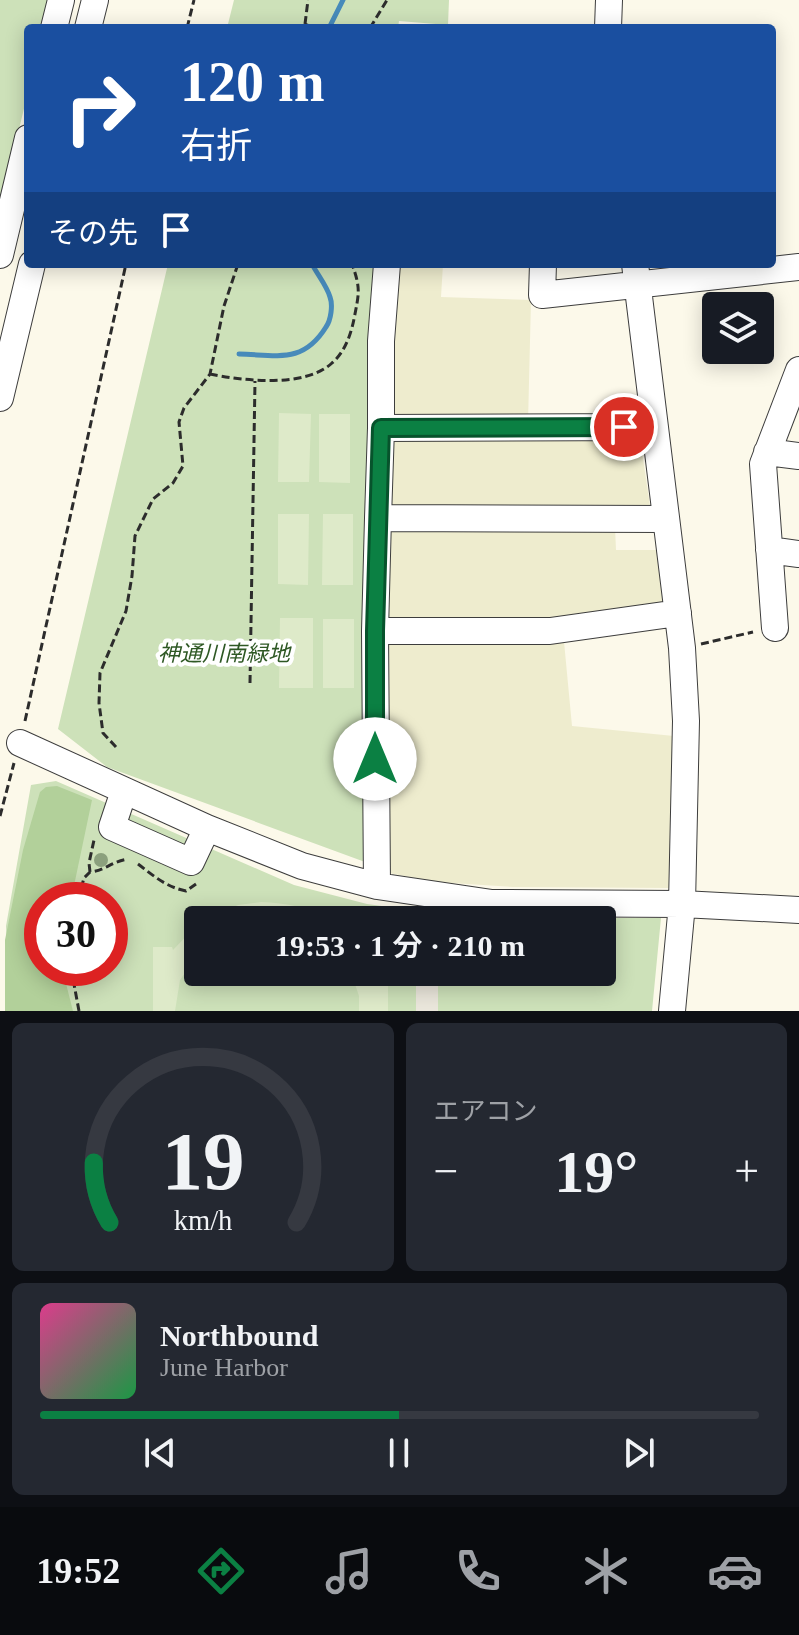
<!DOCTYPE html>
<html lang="ja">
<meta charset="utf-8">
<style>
body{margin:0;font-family:"Times New Roman","Noto Sans JP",serif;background:#242831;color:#f1f3f6;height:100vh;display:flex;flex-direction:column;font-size:30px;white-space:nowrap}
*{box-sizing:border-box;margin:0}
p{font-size:26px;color:#9ea1a6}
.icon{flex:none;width:44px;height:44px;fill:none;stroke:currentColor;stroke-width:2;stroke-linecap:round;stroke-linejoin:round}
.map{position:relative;height:1011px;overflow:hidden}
.side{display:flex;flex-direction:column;gap:12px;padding:12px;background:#0d0f14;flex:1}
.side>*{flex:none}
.guide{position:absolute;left:24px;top:24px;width:752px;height:244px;border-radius:8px;box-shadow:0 4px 20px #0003;background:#1a4fa0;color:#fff;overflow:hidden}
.controls{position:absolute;left:702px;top:292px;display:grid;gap:16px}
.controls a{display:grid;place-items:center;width:72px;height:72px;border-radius:8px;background:#171b24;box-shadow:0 4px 20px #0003;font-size:40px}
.speed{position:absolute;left:24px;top:882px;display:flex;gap:16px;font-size:40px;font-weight:700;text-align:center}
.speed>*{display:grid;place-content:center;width:104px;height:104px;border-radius:50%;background:#171b24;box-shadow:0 4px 20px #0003;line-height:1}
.speed .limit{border:12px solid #d22;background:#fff;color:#111}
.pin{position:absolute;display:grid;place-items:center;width:68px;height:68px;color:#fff;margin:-34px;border:4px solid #fff;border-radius:50%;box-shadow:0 2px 8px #0007}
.me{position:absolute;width:88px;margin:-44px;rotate:0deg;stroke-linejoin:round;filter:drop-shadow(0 0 6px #0008)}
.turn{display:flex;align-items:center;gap:28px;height:168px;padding:0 24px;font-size:36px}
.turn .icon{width:104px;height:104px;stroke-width:2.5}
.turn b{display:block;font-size:56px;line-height:68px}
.then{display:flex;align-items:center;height:76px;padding:0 24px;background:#0003;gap:16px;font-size:30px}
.big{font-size:60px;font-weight:600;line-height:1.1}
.side .card{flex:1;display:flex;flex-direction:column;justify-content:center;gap:12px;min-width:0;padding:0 28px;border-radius:12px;background:#242831}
.side .dial{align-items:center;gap:0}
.dial svg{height:208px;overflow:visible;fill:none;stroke:#363941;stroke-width:7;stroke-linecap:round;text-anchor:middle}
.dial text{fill:#f1f3f6;stroke:none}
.song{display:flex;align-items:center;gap:24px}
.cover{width:96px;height:96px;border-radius:12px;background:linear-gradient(135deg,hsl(330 70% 55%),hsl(140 70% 35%))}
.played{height:8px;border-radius:4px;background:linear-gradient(90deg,#0b8043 50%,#363941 50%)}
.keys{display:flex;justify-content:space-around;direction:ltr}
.heat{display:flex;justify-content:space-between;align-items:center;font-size:44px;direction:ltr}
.side .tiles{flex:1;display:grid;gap:12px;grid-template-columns:1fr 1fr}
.card:last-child{grid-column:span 2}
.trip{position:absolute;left:184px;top:906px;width:432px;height:80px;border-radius:8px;background:#171b24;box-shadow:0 4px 20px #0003;font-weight:600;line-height:80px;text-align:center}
.tabs{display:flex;height:128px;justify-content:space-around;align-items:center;background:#090b0e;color:#9ea1a6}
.tabs .icon{width:56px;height:56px}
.tabs .current{color:#0b8043}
.tabs b{font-size:36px;color:#f1f3f6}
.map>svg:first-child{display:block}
.farmland{fill:#eeecce}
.green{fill:#cde1b9;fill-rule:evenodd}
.forest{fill:#b2d09a}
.pitch{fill:#deeac9}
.plaza{fill:#eae6db}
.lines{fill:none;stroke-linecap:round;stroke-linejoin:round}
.stream{stroke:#478aba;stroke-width:5}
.minor-casing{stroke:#3d3d3d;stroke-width:28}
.path{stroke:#2c2c2c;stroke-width:3;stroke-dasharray:8 4;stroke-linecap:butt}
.minor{stroke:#fff;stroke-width:26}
.tree{fill:#8ba07d}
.route-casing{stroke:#07532c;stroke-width:20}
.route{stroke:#0b8043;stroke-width:14}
.labels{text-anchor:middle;stroke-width:8;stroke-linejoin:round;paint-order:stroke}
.park-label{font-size:22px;font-style:italic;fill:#2e5824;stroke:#fff}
</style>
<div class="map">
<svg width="799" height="1011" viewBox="0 0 799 1011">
<rect width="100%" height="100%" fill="#fcf9ea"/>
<path class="farmland" d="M391 264H443L441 297 531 300 528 423 638 425 653 526 615 527 616 550H657L665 611 563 631 572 726 674 736 670 888 513 887 436 882 389 873 387 449Z"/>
<path class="green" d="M0 0H50L44 28H28V92L0 208Z
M234 0H449L448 25 399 21 398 28H227Z
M168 264H377L365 862 107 767 58 729Z
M56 781 294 885 367 904 470 918H661L652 1011H9L6 926 31 785ZM42 900H110V968H42ZM198 920H602V972H198Z"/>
<path class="forest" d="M57 786 92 800 71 900H42V968H62L73 1011H5V940L23 850 40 792 46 787Z"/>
<path class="pitch" d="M279 413 311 414 309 482H278Z
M319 414H350V483L319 482Z
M278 514H309L308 585 278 584Z
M323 514H353V585H322Z
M280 618H313V688H279Z
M323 619H354V688H323Z
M261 902C287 903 308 907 330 920H205L238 905Z
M198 924V954L180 980 175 1011H153V947H172L173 950Z
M351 972H388V1011H359V996Z"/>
<path class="plaza" d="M416 972H438V1011H416Z"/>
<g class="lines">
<path class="stream" d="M329 28 343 0
M239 354C278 355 303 364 326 327 331 320 333 305 330 297 327 286 317 274 312 264"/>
<defs>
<path id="minor" d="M54 28 61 0
M88 28 95 0
M608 28 609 0
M0 255 28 138
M387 264 381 341V428L655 427
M543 264 542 295 799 267
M635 264 682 648 686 721 682 904 672 1011
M0 398 32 264
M381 428 378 518 666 519
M767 452 799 456
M378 518 375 631H550L678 613
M769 550 799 554
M775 628 763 464 799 370
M375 631 377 886
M20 743 207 828 302 866 377 886 492 903 682 904 799 910
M124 791 112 827 191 862 207 828"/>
</defs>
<use href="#minor" class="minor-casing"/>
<path class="path" d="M305 24 308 0
M187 28 194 0
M304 28 305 24 314 28
M370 28 387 0
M210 374C244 381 305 388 332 363 345 352 351 334 354 319 359 293 361 289 352 264
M701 644 753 632
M250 683 255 381
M25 721 126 264
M116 747 103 733 99 703 100 673 126 611 132 576 135 536 153 499 173 483 183 466 179 422 184 408 210 374 224 306 238 264
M0 816 14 763
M138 864C154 876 166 887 186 891L196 884
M90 872 89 863 94 840
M78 900 84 878 90 872C104 871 113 861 128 859
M71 968 79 1011"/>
<use href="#minor" class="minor"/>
</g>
<circle class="tree" cx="101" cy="860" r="7"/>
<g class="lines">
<defs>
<path id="route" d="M375 759V631L381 428 624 427"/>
</defs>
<use href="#route" class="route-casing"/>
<use href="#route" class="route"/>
</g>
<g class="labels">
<g class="park-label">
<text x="224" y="661">神通川南緑地</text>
</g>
</g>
</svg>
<div class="controls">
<a><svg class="icon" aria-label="layers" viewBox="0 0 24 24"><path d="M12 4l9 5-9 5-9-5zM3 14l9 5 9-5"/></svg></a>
</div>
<div class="speed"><div class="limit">30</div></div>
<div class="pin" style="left:624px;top:427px;background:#d93025"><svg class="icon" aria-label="arrive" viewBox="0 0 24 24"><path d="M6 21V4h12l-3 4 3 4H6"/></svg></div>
<svg class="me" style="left:375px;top:759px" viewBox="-20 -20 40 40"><circle r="19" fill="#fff"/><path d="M0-13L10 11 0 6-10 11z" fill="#0b8043"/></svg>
<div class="trip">19:53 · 1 分 · 210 m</div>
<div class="guide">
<div class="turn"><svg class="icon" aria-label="right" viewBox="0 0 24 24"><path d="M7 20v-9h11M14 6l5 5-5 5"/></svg><div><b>120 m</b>右折</div></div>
<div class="then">その先<svg class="icon" aria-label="arrive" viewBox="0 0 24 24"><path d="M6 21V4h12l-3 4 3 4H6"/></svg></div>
</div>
</div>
<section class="side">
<div class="tiles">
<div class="card dial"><svg viewBox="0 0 100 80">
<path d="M14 69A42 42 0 1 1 86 69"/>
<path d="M14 69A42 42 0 0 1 8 46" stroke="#0b8043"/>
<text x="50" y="56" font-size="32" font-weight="700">19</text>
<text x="50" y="72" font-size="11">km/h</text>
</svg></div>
<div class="card"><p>エアコン</p>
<div class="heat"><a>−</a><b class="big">19°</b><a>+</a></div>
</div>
<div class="card">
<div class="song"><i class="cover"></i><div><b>Northbound</b><p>June Harbor</p></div></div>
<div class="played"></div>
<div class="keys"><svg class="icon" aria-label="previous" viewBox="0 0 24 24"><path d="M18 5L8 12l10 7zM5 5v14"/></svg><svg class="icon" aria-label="pause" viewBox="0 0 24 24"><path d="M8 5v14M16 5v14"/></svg><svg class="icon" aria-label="next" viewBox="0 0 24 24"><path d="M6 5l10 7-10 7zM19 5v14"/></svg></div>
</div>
</div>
</section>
<nav class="tabs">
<b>19:52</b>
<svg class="icon current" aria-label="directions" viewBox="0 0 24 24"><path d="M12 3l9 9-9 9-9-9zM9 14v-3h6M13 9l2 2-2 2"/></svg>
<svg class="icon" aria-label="music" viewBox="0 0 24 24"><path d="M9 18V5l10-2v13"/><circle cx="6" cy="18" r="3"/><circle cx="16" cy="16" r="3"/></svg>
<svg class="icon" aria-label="phone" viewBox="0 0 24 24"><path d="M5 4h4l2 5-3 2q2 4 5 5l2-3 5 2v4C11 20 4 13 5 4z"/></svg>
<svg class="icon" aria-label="climate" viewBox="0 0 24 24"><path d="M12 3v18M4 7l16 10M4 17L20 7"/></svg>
<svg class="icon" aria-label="car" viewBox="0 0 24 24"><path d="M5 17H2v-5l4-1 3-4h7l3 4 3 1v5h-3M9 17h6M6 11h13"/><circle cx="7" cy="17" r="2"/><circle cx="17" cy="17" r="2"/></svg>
</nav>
